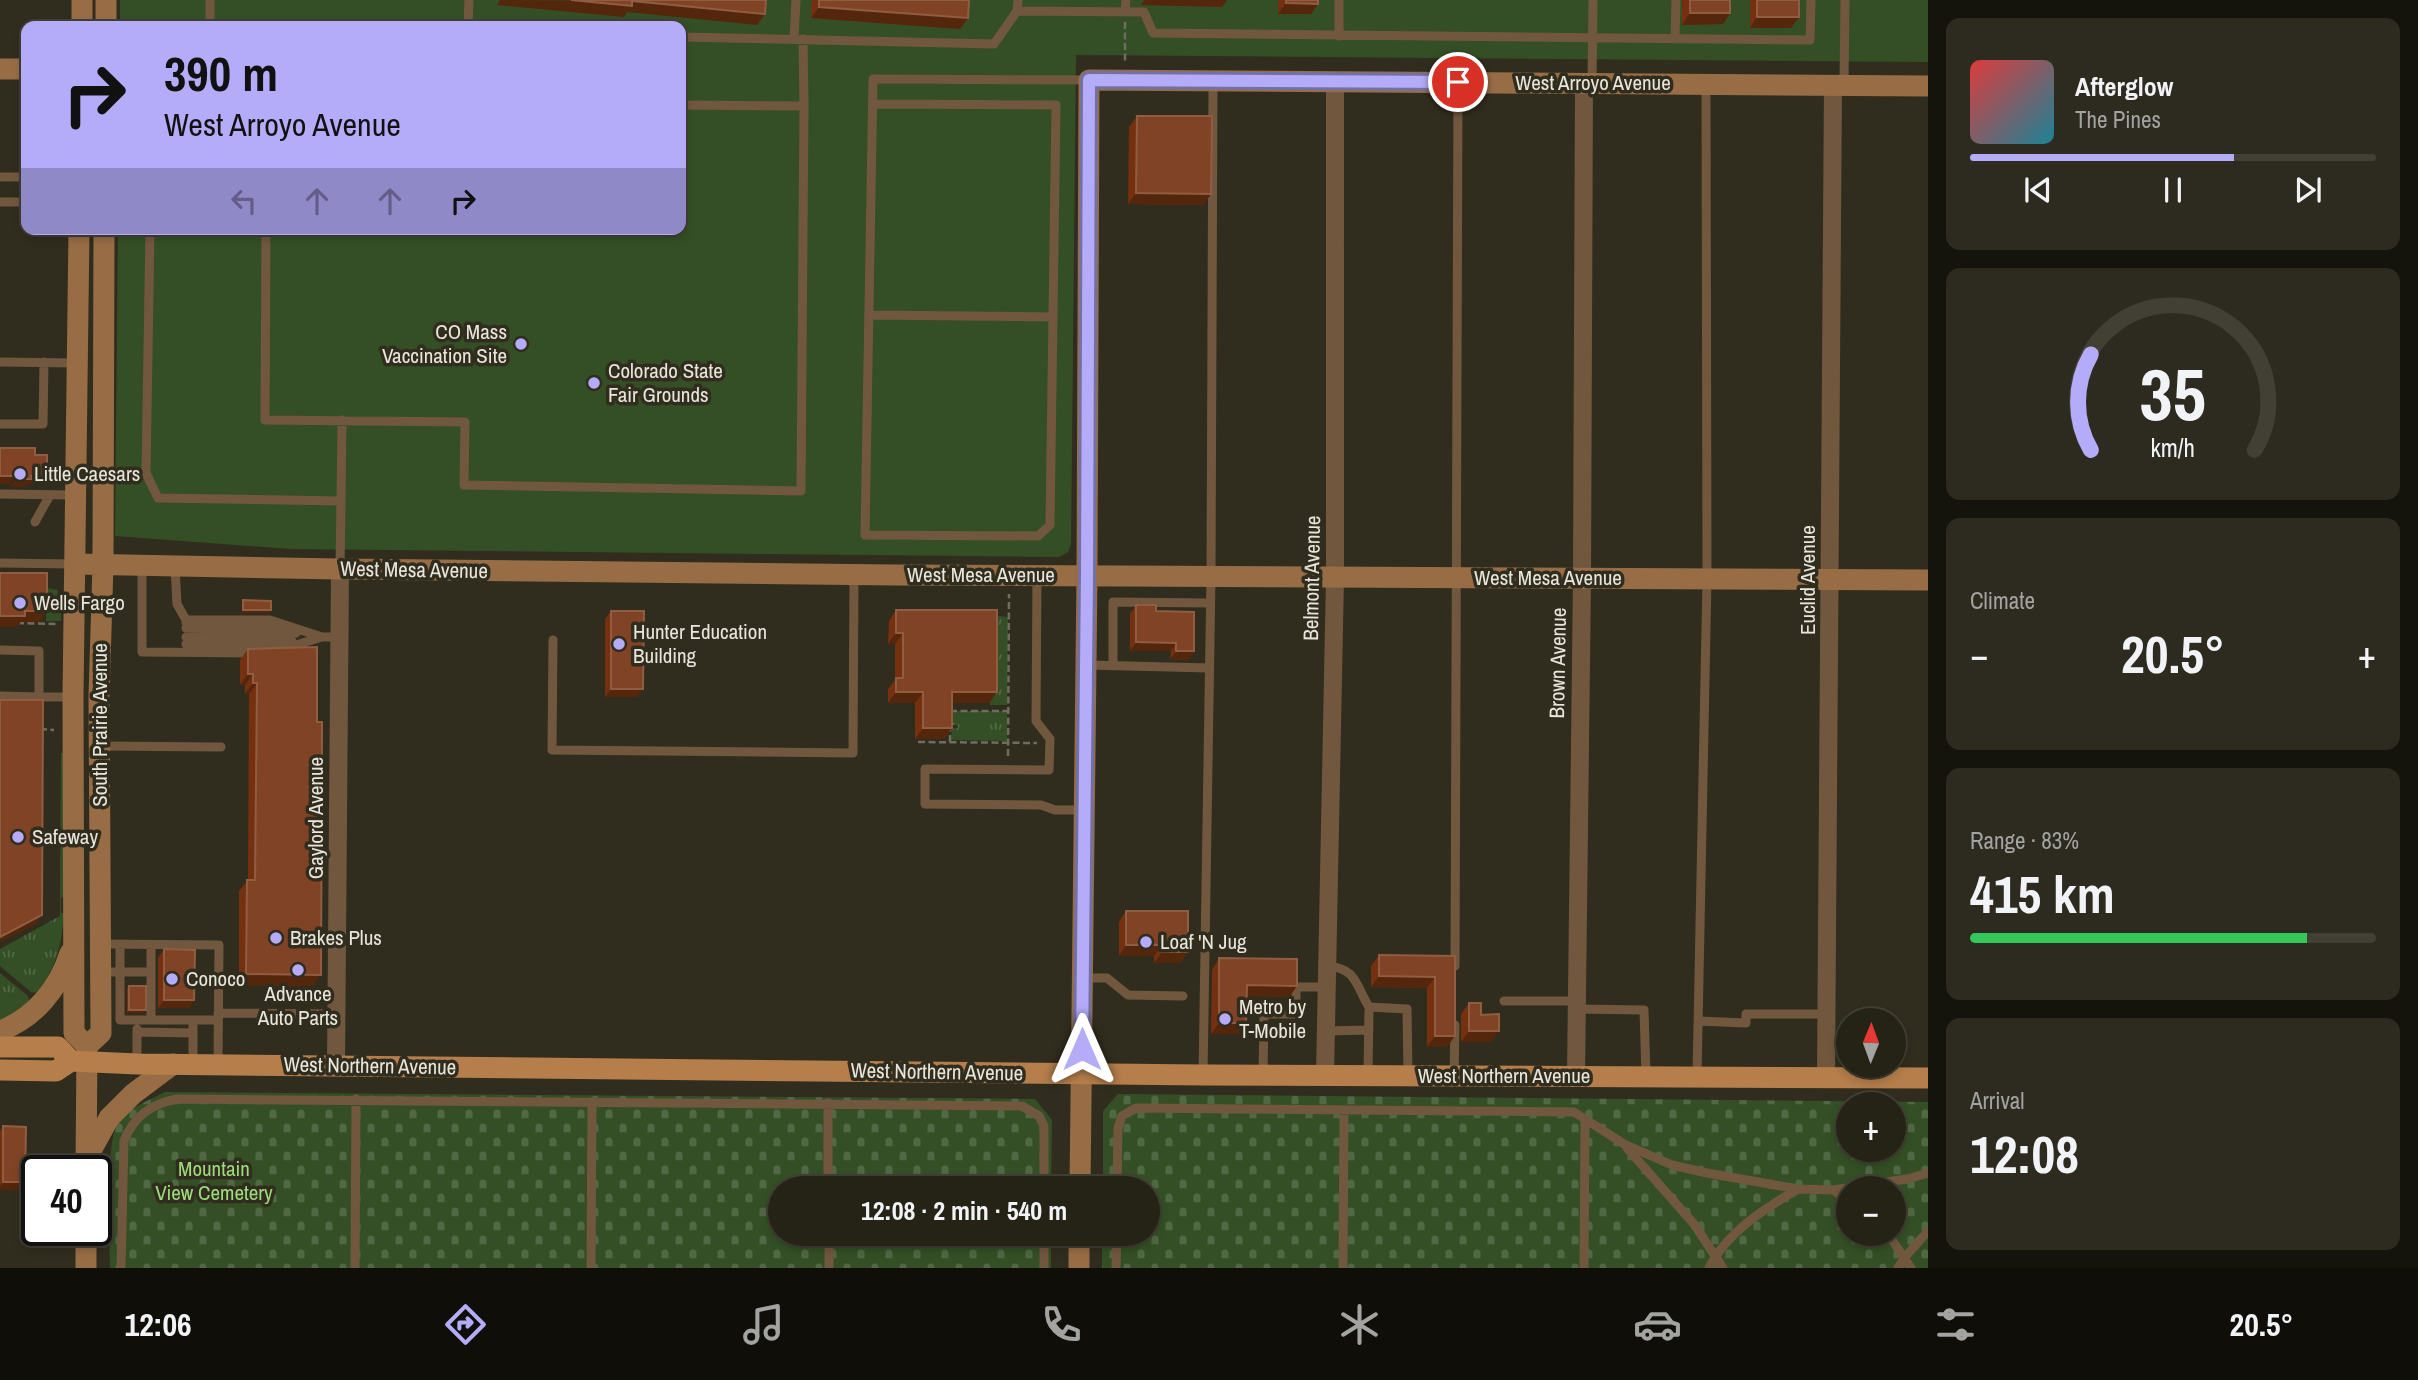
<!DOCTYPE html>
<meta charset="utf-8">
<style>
body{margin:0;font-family:"Archivo Narrow",sans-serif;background:#2d2a1f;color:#f1f3f6;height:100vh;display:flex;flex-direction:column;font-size:26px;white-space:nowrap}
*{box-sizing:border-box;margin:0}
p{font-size:23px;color:#a3a4a1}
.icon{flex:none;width:38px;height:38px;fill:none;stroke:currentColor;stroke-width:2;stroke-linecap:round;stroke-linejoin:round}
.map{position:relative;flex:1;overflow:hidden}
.side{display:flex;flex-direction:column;gap:18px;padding:18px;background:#14130c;width:490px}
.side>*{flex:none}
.hud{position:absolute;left:21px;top:21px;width:665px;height:214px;border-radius:14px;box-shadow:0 4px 10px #0003,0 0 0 2px #423f35;background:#b4acf9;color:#111;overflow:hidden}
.needle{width:46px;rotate:1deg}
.tools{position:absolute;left:1836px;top:1008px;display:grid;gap:14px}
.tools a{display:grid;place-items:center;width:70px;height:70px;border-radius:50%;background:#252216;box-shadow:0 4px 10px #0003,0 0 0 2px #423f35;font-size:35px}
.speed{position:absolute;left:21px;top:1155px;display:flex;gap:14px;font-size:35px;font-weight:700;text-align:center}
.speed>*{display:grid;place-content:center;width:91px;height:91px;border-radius:50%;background:#252216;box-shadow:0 4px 10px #0003,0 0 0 2px #423f35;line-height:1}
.speed .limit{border:4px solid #111;border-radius:10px;background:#fff;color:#111}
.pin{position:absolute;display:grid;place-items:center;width:60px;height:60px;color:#fff;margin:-30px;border:4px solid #fff;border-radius:50%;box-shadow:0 2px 7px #0007}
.me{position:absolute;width:77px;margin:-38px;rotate:0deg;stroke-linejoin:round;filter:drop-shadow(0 0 5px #0008)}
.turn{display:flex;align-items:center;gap:24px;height:147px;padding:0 28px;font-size:32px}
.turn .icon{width:91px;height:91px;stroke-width:2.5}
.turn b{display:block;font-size:49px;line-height:60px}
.lanes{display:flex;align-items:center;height:66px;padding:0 28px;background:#0003;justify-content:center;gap:35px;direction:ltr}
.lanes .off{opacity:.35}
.big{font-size:52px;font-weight:700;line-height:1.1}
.side .card{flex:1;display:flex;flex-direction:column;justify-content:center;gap:10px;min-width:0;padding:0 24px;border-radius:14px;background:#2d2a1f}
.side .dial{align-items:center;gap:0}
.dial svg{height:182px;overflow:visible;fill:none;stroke:#423f35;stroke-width:7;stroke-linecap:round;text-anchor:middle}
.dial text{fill:#f1f3f6;stroke:none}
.song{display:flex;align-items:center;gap:21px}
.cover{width:84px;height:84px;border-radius:10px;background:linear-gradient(135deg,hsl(0 70% 55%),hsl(190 70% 35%))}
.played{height:7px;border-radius:4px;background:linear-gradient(90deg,#b4acf9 65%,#423f35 65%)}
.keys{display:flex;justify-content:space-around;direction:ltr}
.heat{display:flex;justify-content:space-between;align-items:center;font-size:38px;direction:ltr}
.charge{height:10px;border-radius:5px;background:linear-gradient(90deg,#34c759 83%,#423f35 0)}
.trip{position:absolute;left:768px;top:1176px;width:392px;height:70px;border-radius:35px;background:#252216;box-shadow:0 4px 10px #0003,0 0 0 2px #423f35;font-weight:700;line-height:70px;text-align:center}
.menu{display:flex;height:112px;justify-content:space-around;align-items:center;background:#0f0e09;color:#a3a4a1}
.menu .icon{width:49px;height:49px}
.menu .active{color:#b4acf9}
.menu b{font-size:32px;color:#f1f3f6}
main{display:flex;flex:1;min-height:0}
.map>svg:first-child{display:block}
.grass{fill:url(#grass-tufts)}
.cemetery{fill:url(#cemetery-stones);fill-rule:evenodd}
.pitch{fill:#344f25}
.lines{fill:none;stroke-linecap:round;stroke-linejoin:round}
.path{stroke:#706d5f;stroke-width:2.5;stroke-dasharray:7 3.5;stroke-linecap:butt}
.lane{stroke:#72573f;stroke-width:9}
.street{stroke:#72573f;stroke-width:18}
.secondary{stroke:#986d46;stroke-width:21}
.primary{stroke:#b57e4b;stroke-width:21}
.wall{fill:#75300f}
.shaded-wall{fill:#54260c}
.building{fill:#814325;stroke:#915d42;stroke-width:2}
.route-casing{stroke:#7570a2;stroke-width:18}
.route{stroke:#b4acf9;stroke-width:12}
.poi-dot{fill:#b4acf9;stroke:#312d1e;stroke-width:2.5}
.labels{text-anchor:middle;stroke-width:7;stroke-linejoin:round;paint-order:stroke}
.street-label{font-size:21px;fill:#e8e6dc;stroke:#312d1e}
.poi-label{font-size:21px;fill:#e8e6dc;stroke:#312d1e;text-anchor:start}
.park-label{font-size:21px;fill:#9ddc7c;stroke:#312d1e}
</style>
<main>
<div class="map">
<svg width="1928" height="1268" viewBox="0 0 1928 1268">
<defs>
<pattern id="grass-tufts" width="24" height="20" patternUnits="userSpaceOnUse" patternTransform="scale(1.75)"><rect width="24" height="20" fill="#344f25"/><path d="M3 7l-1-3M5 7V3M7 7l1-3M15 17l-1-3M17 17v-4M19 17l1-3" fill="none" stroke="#516844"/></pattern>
<pattern id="cemetery-stones" width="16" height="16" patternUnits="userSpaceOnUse" patternTransform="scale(1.75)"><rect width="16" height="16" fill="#344f25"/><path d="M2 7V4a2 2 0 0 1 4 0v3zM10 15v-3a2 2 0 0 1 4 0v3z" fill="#516844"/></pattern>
</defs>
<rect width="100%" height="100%" fill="#312d1e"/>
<path class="grass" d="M47 588 57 590 62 597 61 621H46Z
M999 616 1008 617 1007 705H990V625Z
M952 711H1007V741L951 740 952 729 958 728 957 725H952Z
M61 753H66L65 897 61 898V913H64C62 944 56 968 37 993L31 992 0 966V949L60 916Z
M0 973 28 996 30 1001 0 1023Z"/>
<path class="cemetery" d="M165 1092 1035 1099 1052 1120 1051 1188H780V1234H1051V1268H110C110 1239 104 1141 119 1121 130 1107 150 1100 165 1092Z
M1118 1094 1928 1102V1268H1102V1234H1148V1188H1103V1111ZM1848 1104H1894V1150H1848ZM1848 1188H1894V1234H1848Z"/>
<path class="pitch" d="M120 0H1928V62L1076 55 1071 544 1068 552 1059 557 291 549 115 536 118 229H681V26H120Z"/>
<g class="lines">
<path class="path" d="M1125 22V61
M17 623 56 624
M950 711H1008
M40 729 54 730
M918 742 1037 743
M950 742V728
M1008 756 1009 594"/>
<path class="lane" d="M1017 11 1018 0
M1125 12 1126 0
M210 26V0
M468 26 469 0
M1339 36V0
M681 37 994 44 1017 11 1144 12 1153 33 1810 40 1811 0
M794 39 796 0
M803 39 804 106
M1675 39 1676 0
M1592 83 1593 0
M1844 85 1845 0
M873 104 1056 105 1050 525 1038 536 865 535 873 79 1088 80
M0 177H26
M0 202H26
M150 229 146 473 158 498 341 501 340 568
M266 229 265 420 465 422 464 485 801 491 804 106 681 105
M869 315 1053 317
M0 362 77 363
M0 424H43L44 362
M0 494 75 495
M341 501 342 420
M35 522 50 495
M0 563 75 564
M142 566V652L256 653
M175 567 177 604 186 620V623
M1037 576 1036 721 1050 739 1049 770 925 769V804L1041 805 1055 810H1083
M186 620H270L322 637
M186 628 271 629 296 633
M186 637H289
M553 640 552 750 853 753 854 576
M186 644 270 645 292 641
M0 650 39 651V697L0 696
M277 651 322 637H340
M1088 665 1209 668
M1113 666V602L1210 603
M39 697H73
M99 746 221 747
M101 944 219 945 218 1063
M120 945V1020H193V1064
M1327 966C1357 968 1356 986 1369 1007
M1455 966 1458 84
M101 972H151
M1084 978H1107L1128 995 1183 996
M1504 1001H1576
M1576 1009 1644 1010 1646 1076
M218 1013 337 1014
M151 1020V945
M193 1020H218
M1698 1021 1746 1023V1014H1826
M1326 1031 1369 1030
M137 1032 193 1033
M137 1064V1029
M1203 1075 1211 576 1213 81
M1263 1075 1264 1014H1296V987H1327
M1368 1075 1369 1007 1407 1009 1408 1076
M1454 1076 1455 1025
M1697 1076 1707 579 1706 85
M828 1103V1188
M1627 1148 1694 1224 1723 1268
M1117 1188 1118 1128 1122 1116 1136 1108 1574 1112 1624 1144 1672 1165 1707 1173 1798 1189 1833 1190 1907 1179 1928 1173
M1833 1190 1848 1200
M829 1234V1268
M1888 1234 1911 1268
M121 1268 124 1141C134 1116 151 1104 177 1099L1022 1106 1039 1116 1044 1126V1188
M355 1268 356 1099
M591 1268 592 1102
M1044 1268V1234
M1116 1268 1117 1234
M1343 1268 1344 1110
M1584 1268 1585 1120
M1709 1268C1727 1232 1764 1209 1798 1189
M1898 1268 1905 1257 1928 1231"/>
<path class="street" d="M336 1066 340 569
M1325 1075 1335 577V81
M1576 1076 1582 579 1584 83
M1826 1077 1833 85"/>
<path class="secondary" d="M82 26V0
M106 26V0
M0 69H26
M79 229 73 697 74 1033 87 1046 86 1171
M75 564 340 569 895 575 1928 580
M0 1031C35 1018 59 988 70 953
M87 1046 101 1033 99 696 103 564 104 229
M87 1158 109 1118 133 1094 173 1064
M1080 1188 1087 575 1089 80 1928 86
M86 1268V1230
M1079 1268V1234"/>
<path class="primary" d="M0 1047H58L71 1061
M0 1070 56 1071 71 1061 137 1064 1203 1075 1928 1078"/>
</g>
<path class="wall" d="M812 0H969L968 18 960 29 811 18Z
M1278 0H1318L1311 14H1278Z
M1682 0H1730V13L1723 24 1682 25Z
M1750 0H1799V17L1791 28H1750Z
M26 102V169H23V106Z
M1137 116 1211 194 1203 205 1128 204 1129 127Z
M1136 605 1156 611 1194 651 1189 660 1170 659 1171 651H1130V614Z
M896 610 997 692 989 703H952V728L944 739H915V703H888V689L895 680V644H888L889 621Z
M611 611 637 697H605V619Z
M317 647 313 986 239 985V891L248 880 249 694H245V685H240V660L248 649Z
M1126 911 1188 952 1180 963H1154V956H1119V922Z
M164 949 194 1000 189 1008H158V958Z
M1379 955 1455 956 1447 1047H1427V988L1371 987V966Z
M1219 958 1297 986 1289 997 1247 996 1239 1034H1211L1212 970Z
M129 986 144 1013H127V988Z
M1469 1003 1481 1015 1491 1042H1461V1014Z
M3 1126 19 1190H0V1131Z"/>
<path class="shaded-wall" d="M500 0 632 1 765 14 757 25 627 12 624 17 497 5Z
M1144 0H1227L1222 7 1141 5Z
M1286 3 1318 4 1311 14H1278Z
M819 7 968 18 960 29 811 18Z
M1690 13H1730L1723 24 1682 25Z
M1757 17H1799L1791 28H1750Z
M1136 193 1211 194 1203 205 1128 204Z
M0 476H16L10 484H0Z
M31 476H47L41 484H27L25 487H10L16 479Z
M243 610H271L269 613H241Z
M25 611H47L40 622H21L17 627H0V616Z
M896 633H903L895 644H888Z
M1136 642 1176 643 1171 651H1130Z
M1176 651H1194L1189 660 1170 659Z
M248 674H253L245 685H240Z
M253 683H257L249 694H245Z
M611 689H643L637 697H605Z
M896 692H923L915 703H888Z
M952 692H997L989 703H944Z
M923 728H952L944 739H915Z
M42 915 36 924 0 942V937Z
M1126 945H1162L1154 956H1119Z
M1162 952H1188L1180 963H1154Z
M246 974 321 975 313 986 239 985Z
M1379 976 1435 977 1427 988 1371 987Z
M1247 985 1297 986 1289 997 1239 996Z
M164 1000H194L189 1008H158Z
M129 1010H146L144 1013H127Z
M1219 1023H1246L1239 1034H1211Z
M1469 1031H1499L1491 1042H1461Z
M1435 1036H1455L1447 1047H1427Z
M3 1182H25L19 1190H0V1186Z"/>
<path class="building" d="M571 0H766L765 14 632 1V6Z
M819 0H969L968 18 819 7Z
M1286 0H1318V4L1286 3Z
M1690 0H1730V13H1690Z
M1757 0H1799V17H1757Z
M1137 116H1212L1211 194 1136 193Z
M0 448H35V455H47V476H31V479H16V476H0Z
M0 573H47V611H25V616H0Z
M243 600 271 601V610H243Z
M1136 605H1156V611L1194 612V651H1176V643L1136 642Z
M896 610H997V692H952V728H923V692H896V678H903V633H896Z
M611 611H644L643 689H611Z
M317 647V722H322L321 975 246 974 247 880H255L257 683H253V674H248V649Z
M0 700H43L42 915 0 937Z
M1126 911H1188V952H1162V945H1126Z
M164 949 195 950 194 1000H164Z
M1379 955 1455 956V1036H1435V977L1379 976Z
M1219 958 1297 959V986L1247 985 1246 1023H1219Z
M129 986H146V1010H129Z
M1469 1003H1481V1015L1499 1014V1031H1469Z
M3 1126 26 1127 25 1182H3Z"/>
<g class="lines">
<defs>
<path id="route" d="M1082 1049 1087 575 1089 80 1458 82"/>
</defs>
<use href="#route" class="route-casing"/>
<use href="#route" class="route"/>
</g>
<g class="poi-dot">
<circle cx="521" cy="344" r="7"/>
<circle cx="594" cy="383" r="7"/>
<circle cx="20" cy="474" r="7"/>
<circle cx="20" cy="603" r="7"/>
<circle cx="619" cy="644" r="7"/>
<circle cx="18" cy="837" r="7"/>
<circle cx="276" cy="938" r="7"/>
<circle cx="1146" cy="942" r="7"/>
<circle cx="298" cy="970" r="7"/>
<circle cx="172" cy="979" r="7"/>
<circle cx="1225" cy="1019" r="7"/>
</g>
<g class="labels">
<g class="street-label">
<text x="1593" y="90">West Arroyo Avenue</text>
<text transform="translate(414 570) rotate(1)" y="7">West Mesa Avenue</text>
<text x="981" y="582">West Mesa Avenue</text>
<text transform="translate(1312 578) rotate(-89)" y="7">Belmont Avenue</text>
<text x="1548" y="585">West Mesa Avenue</text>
<text transform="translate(1808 580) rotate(-90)" y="7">Euclid Avenue</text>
<text transform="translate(1558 663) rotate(-89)" y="7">Brown Avenue</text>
<text transform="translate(100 725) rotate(-90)" y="7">South Prairie Avenue</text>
<text transform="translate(316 818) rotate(-90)" y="7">Gaylord Avenue</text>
<text transform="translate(370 1066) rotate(1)" y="7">West Northern Avenue</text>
<text transform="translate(937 1072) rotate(1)" y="7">West Northern Avenue</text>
<text x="1504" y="1083">West Northern Avenue</text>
</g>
<g class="poi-label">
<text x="507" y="339" text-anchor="end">CO Mass<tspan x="507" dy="24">Vaccination Site</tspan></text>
<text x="608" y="378">Colorado State<tspan x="608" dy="24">Fair Grounds</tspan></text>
<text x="34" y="481">Little Caesars</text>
<text x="34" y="610">Wells Fargo</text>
<text x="633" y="639">Hunter Education<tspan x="633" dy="24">Building</tspan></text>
<text x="32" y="844">Safeway</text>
<text x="290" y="945">Brakes Plus</text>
<text x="1160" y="949">Loaf 'N Jug</text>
<text x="186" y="986">Conoco</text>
<text x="298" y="1001" text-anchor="middle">Advance<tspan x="298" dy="24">Auto Parts</tspan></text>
<text x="1239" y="1014">Metro by<tspan x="1239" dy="24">T-Mobile</tspan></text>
</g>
<g class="park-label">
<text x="214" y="1176">Mountain<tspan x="214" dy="24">View Cemetery</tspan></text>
</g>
</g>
</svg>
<div class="tools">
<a><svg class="needle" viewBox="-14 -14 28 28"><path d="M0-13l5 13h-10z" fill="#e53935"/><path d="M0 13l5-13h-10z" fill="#a3a4a1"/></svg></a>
<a>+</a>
<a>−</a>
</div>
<div class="speed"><div class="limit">40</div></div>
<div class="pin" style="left:1458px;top:82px;background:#d93025"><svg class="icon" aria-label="arrive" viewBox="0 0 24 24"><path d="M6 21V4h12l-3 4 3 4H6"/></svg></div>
<svg class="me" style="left:1082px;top:1049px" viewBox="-20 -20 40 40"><path d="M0-17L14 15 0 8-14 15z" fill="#b4acf9" stroke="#fff" stroke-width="4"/></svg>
<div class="trip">12:08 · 2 min · 540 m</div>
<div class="hud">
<div class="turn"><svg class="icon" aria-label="right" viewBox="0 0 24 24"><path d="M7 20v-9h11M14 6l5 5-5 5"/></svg><div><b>390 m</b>West Arroyo Avenue</div></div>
<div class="lanes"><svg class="icon off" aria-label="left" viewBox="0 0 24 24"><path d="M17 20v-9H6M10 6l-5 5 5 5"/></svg><svg class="icon off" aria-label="ahead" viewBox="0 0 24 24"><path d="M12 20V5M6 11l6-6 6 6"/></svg><svg class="icon off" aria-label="ahead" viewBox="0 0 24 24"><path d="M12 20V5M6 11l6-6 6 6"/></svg><svg class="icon" aria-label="right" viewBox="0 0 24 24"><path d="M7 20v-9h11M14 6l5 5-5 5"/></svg></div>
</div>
</div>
<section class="side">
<div class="card">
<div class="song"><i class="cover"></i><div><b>Afterglow</b><p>The Pines</p></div></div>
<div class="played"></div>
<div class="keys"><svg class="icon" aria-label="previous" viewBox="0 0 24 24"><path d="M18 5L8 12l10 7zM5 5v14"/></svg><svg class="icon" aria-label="pause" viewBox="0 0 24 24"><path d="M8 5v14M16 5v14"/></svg><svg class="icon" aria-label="next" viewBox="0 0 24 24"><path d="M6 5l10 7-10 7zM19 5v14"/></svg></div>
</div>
<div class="card dial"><svg viewBox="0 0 100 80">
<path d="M14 69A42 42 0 1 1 86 69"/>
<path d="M14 69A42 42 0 0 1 14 27" stroke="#b4acf9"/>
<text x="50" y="56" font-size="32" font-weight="700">35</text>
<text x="50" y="72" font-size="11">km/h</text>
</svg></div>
<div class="card"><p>Climate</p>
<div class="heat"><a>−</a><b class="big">20.5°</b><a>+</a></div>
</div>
<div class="card"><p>Range · 83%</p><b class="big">415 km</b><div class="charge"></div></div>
<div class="card"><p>Arrival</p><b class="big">12:08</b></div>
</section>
</main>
<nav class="menu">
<b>12:06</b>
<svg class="icon active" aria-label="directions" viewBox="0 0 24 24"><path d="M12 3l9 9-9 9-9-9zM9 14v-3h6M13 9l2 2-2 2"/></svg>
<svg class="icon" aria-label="music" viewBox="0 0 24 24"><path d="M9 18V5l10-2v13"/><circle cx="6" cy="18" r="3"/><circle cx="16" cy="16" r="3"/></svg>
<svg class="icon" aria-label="phone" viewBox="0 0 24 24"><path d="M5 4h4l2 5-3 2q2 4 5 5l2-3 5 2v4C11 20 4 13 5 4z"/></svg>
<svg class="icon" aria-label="climate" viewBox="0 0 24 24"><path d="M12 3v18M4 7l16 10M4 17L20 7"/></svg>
<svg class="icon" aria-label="car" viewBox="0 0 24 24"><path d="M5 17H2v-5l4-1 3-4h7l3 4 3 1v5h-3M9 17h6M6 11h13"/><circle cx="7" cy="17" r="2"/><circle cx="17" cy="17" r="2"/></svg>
<svg class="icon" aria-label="filters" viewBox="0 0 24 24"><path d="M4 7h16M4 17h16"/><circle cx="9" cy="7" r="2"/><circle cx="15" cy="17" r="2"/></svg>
<b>20.5°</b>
</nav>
